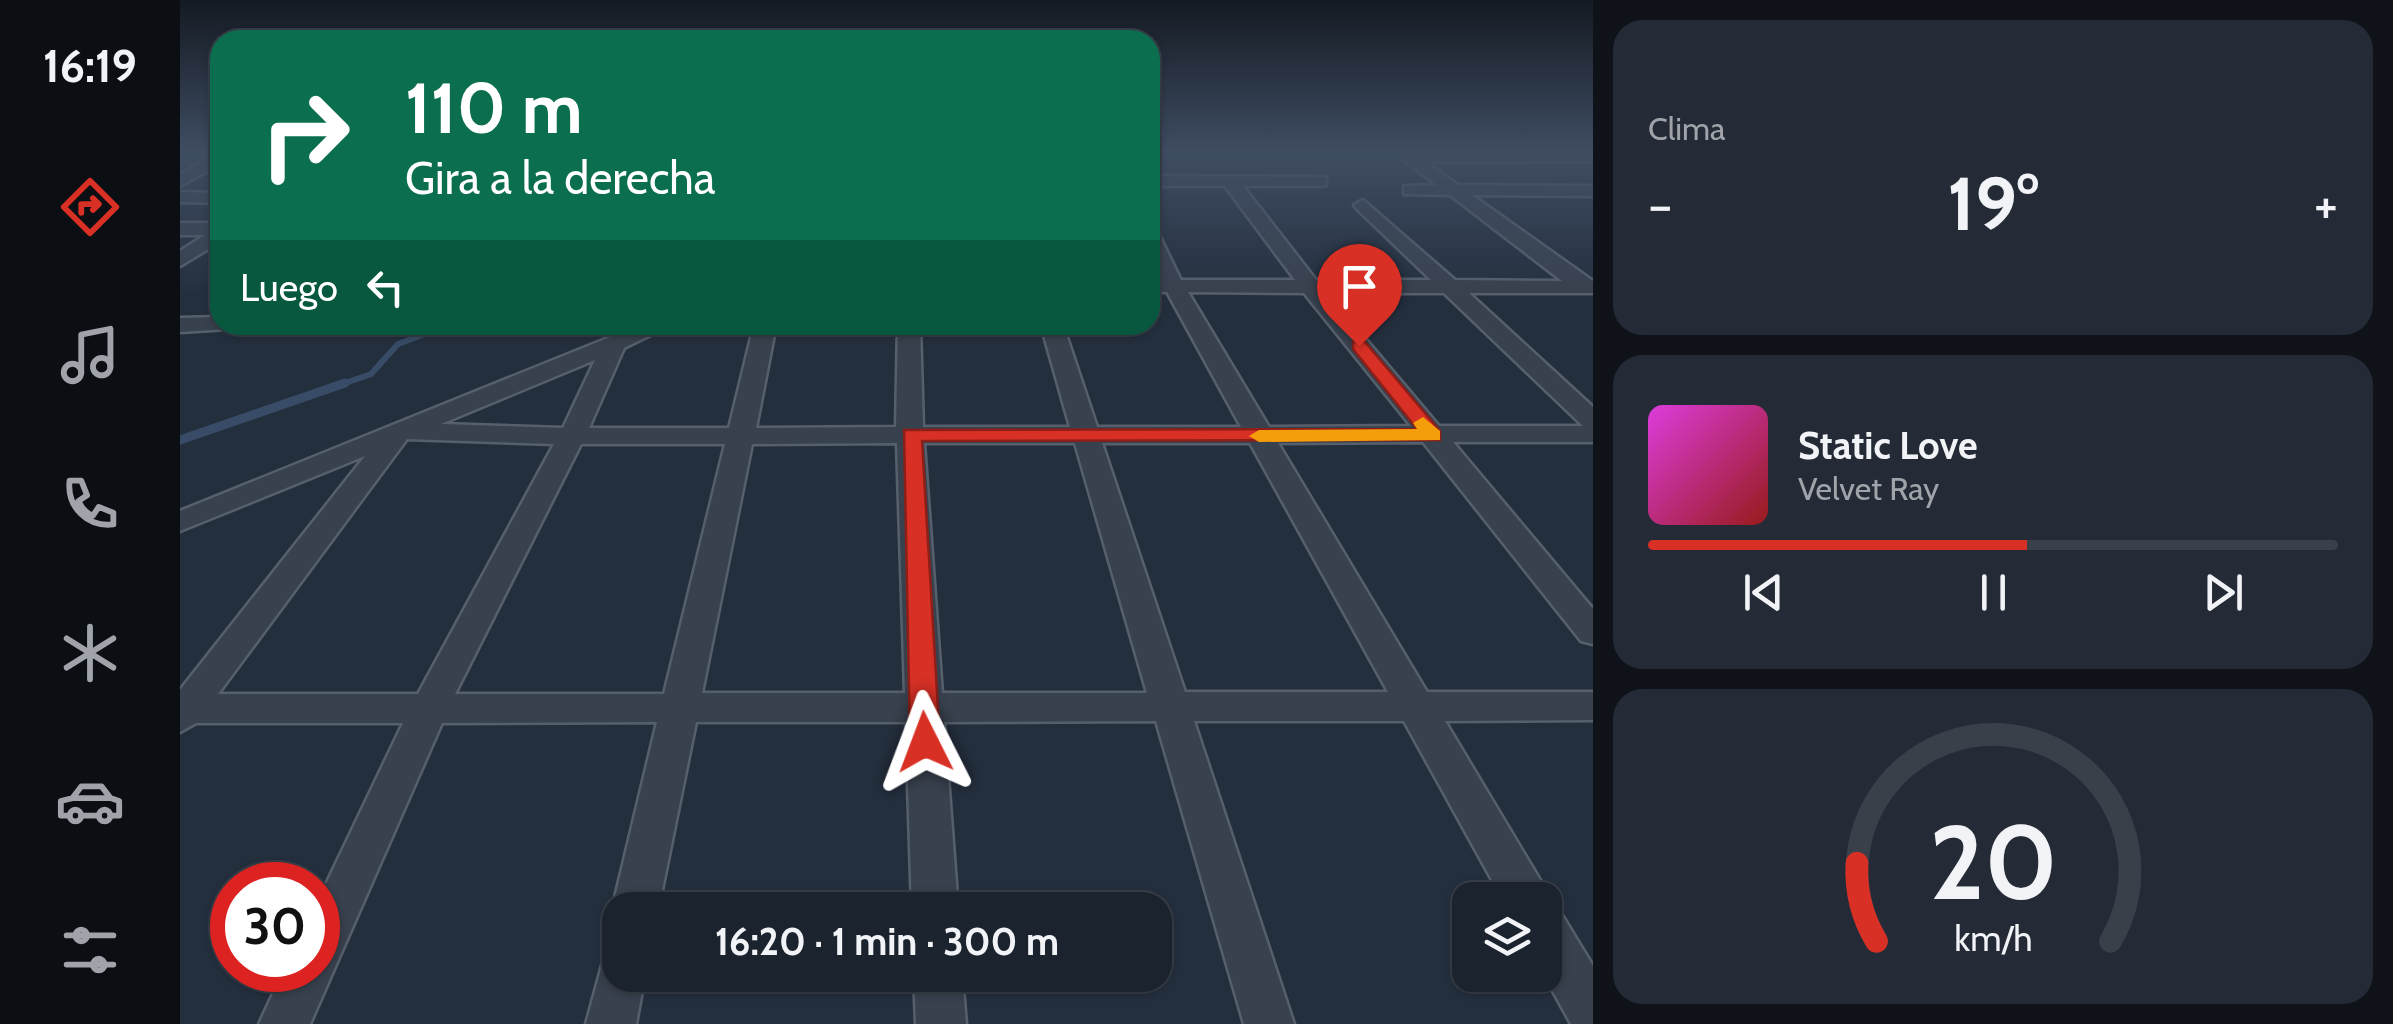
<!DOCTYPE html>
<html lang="es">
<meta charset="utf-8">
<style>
body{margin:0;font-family:Cabin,sans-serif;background:#242b36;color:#f1f3f6;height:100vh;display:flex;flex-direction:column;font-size:38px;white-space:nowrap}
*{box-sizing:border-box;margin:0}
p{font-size:32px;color:#a0a4aa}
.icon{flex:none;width:55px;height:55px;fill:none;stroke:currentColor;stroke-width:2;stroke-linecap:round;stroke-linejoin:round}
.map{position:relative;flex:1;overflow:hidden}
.details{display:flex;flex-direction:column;gap:20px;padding:20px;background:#0f1319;width:800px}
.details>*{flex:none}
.top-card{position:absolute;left:30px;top:30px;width:950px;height:305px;border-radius:30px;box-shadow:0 2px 8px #0004,0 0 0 2px #39404a;background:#0b6e4f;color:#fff;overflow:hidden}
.fabs{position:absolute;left:1272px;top:882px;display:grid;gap:20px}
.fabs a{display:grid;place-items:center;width:110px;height:110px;border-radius:20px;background:#1b232e;box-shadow:0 2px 8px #0004,0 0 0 2px #39404a;font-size:50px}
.speed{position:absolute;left:30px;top:862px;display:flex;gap:20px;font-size:50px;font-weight:700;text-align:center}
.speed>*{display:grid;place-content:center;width:130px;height:130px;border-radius:50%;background:#1b232e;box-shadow:0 2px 8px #0004,0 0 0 2px #39404a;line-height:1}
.speed .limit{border:15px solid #d22;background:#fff;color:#111}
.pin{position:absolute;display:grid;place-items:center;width:85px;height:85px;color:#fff;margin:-102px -42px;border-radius:50% 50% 50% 0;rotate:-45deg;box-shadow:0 0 10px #0007}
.pin .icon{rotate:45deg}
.me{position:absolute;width:110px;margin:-55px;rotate:357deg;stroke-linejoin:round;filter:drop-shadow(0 0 8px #0008)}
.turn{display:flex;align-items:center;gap:35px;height:210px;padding:0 30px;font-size:45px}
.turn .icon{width:130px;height:130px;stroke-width:2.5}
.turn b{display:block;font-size:70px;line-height:85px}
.then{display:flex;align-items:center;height:95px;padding:0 30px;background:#0003;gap:20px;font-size:38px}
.big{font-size:75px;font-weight:700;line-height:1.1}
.details .card{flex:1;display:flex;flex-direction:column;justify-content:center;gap:15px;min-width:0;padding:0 35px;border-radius:30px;background:#242b36}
.details .dial{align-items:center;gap:0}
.dial svg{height:260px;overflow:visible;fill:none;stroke:#39404a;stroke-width:7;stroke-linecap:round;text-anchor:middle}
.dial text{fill:#f1f3f6;stroke:none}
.song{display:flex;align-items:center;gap:30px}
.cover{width:120px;height:120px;border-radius:15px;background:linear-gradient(135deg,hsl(300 70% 55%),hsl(0 70% 35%))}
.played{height:10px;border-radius:5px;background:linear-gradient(90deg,#d93025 55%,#39404a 55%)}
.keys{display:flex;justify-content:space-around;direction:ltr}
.heat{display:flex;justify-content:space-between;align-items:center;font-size:55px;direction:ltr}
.trip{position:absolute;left:422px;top:892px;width:570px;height:100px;border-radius:30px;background:#1b232e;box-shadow:0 2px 8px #0004,0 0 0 2px #39404a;font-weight:700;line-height:100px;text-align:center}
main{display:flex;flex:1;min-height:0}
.tabs{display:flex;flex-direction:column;width:180px;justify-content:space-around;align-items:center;background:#0b0e12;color:#a0a4aa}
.tabs .icon{width:70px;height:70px}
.tabs .active{color:#d93025}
.tabs b{font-size:45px;color:#f1f3f6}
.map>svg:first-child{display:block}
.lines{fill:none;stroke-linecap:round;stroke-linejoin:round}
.stream-far1{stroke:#394c67;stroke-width:6}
.stream{stroke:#394c67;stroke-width:9}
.street-casing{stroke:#565f6c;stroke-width:5}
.street{fill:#38414e;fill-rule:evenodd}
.route{fill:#d93025;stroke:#8d1f18;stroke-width:2.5}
.slow{fill:#f59e0b}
</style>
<main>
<nav class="tabs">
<b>16:19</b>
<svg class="icon active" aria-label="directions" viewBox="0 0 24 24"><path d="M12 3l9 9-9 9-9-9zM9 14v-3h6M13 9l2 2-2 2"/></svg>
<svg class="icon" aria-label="music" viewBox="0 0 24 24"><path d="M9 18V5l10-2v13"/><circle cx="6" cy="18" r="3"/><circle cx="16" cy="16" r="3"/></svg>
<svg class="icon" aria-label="phone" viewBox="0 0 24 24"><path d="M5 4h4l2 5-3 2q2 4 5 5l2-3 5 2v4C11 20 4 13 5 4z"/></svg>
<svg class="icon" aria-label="climate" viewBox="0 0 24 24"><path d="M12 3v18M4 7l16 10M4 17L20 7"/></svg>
<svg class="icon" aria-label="car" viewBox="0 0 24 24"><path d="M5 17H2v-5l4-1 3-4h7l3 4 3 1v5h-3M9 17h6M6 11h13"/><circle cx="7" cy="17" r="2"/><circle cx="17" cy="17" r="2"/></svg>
<svg class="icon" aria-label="filters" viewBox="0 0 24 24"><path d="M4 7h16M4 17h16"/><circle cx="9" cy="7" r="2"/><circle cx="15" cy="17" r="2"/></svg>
</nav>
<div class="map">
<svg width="1413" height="1024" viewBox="0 0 1413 1024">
<rect width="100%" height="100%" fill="#242f3e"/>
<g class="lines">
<path class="stream-far1" d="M157 386 191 374 218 344 269 325"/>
<path class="stream" d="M0 440 165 383"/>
<defs>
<path id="street" d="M40 152V164L0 186V174Z
M1230 152H1413V161L1246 162 1278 185 1413 186V196L1292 195 1413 281V293H1289L1413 407V442H1273L1413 609V644L1401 641 1243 442 1098 443 1247 692H1413V720L1265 721 1363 885 1370 900 1366 909 1382 915 1413 966V1024H1391L1364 975 1365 900H1323L1224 721H1014L1114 1024H1064L976 721 764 722 778 910H732L726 722H516L478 910H440V926L432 910 477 722 262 723 130 1024H79L104 970H138V901L223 723H16L0 732V690L185 456 0 531V511L460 325H491L444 348 409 428H549L574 325H596L576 428 716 427 718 325H740L743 427H890L861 325H883L917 427H1061L987 292H970V280H981L970 256V229L979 235 1001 280H1115L1045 186H970V176L1146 177V185L1140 186H1063L1136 280H1251L1177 209 1174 205 1183 200 1275 280 1382 281 1270 195 1224 194V186L1257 185 1224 160V154ZM1008 292 1124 293 1231 426 1089 427ZM1147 293H1264L1403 426H1259ZM415 360 383 428 261 424ZM227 439 374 444 238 694H38ZM717 443 725 693H522L572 444ZM744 443H895L967 693H762ZM922 443H1070L1208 692H1005ZM401 444H545L484 694H275Z
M0 192 40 193V203L0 202Z
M0 223H40V242L0 266V251L25 235H0Z
M40 317V325H51L48 329 0 332V318Z
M440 952V975H465L456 1024H406L424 958Z
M734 975H782L786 1024H736Z"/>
</defs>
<use href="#street" class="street-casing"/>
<use href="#street" class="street"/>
</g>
<linearGradient id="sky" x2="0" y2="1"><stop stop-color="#141a22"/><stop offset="0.52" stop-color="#3f4d63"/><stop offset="1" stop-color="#3f4d63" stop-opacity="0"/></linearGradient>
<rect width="1413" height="295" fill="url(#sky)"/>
<path class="route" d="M1173 342H1185L1260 431V440L742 441 760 742 755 750H734L730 742 724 430 1237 429 1173 349Z"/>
<path class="slow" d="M1243 417 1260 431V440L1079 442 1069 436 1079 430 1237 429 1233 423Z"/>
</svg>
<div class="fabs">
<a><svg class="icon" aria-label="layers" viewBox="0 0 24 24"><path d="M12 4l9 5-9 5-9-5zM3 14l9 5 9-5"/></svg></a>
</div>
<div class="speed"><div class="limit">30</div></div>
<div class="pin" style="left:1179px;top:346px;background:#d93025"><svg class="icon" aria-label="arrive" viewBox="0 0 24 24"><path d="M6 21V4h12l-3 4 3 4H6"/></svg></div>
<svg class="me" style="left:745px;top:742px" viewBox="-20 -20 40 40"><path d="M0-17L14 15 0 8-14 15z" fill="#d93025" stroke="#fff" stroke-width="4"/></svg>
<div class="trip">16:20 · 1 min · 300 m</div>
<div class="top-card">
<div class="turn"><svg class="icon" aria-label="right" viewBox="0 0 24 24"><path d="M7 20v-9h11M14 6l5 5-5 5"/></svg><div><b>110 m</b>Gira a la derecha</div></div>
<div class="then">Luego<svg class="icon" aria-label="left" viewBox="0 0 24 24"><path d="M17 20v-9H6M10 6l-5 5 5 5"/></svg></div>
</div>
</div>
<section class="details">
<div class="card"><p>Clima</p>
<div class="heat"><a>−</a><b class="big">19°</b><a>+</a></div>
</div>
<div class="card">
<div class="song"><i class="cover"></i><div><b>Static Love</b><p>Velvet Ray</p></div></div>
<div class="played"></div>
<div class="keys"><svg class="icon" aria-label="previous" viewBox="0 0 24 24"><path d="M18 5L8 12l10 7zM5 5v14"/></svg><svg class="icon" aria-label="pause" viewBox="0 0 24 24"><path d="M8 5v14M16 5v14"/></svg><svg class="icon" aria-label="next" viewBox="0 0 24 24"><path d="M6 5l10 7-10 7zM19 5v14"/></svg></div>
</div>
<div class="card dial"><svg viewBox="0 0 100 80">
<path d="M14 69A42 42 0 1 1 86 69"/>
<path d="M14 69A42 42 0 0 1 8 45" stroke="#d93025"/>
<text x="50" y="56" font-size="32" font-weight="700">20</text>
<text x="50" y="72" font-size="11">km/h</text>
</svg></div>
</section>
</main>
